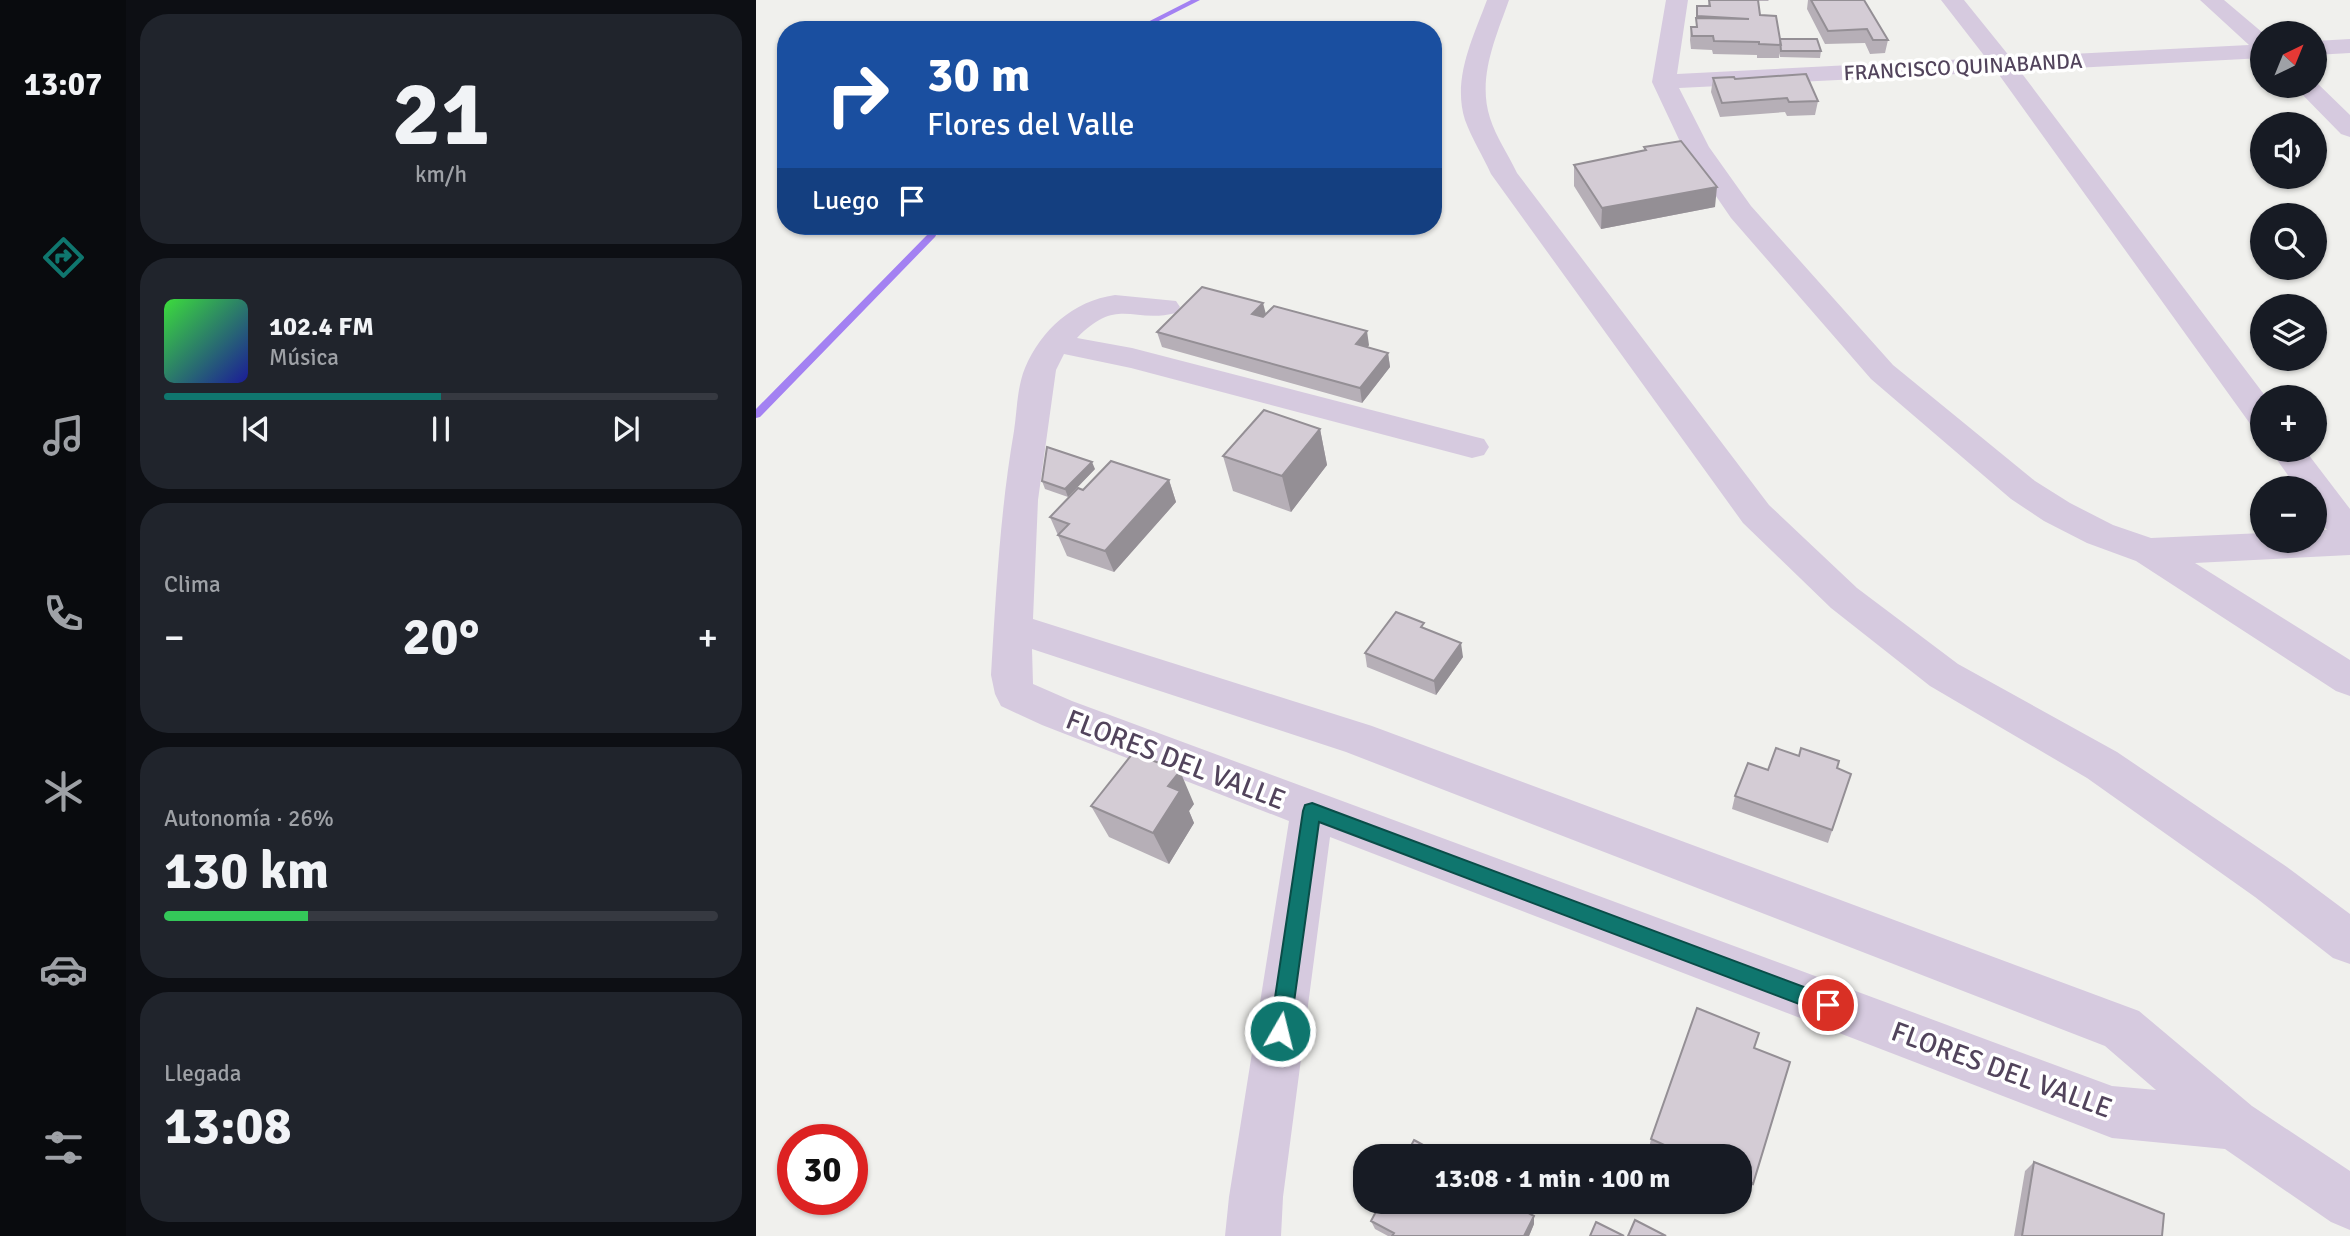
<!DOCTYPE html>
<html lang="es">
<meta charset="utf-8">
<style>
body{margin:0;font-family:Signika,sans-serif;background:#20242c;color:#f1f3f6;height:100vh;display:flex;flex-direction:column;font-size:26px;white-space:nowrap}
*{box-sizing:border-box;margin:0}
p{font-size:23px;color:#9ea1a6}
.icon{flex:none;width:38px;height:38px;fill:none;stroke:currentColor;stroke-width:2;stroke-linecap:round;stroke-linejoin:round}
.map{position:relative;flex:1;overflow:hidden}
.panel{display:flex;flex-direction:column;gap:14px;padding:14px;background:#0d0f14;width:630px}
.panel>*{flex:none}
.banner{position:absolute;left:21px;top:21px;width:665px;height:214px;border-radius:28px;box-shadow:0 2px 5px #0004;background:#1a4fa0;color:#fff;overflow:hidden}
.needle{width:46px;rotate:43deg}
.buttons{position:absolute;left:1494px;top:21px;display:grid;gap:14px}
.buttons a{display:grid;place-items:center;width:77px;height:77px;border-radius:50%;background:#171b24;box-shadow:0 2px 5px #0004;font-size:35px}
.speed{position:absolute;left:21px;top:1124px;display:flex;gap:14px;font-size:35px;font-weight:700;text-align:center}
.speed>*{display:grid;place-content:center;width:91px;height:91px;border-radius:50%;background:#171b24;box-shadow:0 2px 5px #0004;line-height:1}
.speed .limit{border:10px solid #d22;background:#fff;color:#111}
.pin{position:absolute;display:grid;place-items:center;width:60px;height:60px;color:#fff;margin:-30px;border:4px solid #fff;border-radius:50%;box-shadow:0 2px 7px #0007}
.me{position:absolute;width:77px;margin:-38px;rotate:8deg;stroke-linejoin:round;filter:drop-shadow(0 0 5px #0008)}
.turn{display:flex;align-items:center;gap:24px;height:147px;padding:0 35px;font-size:32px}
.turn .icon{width:91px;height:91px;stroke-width:2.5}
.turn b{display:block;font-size:49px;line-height:60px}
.then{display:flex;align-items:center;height:66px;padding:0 35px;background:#0003;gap:14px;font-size:26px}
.big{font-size:52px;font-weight:800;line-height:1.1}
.panel .widget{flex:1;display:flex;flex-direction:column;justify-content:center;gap:10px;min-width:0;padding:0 24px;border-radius:28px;background:#20242c}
.panel .dial{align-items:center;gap:0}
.dial b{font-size:91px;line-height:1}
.song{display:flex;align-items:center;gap:21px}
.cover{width:84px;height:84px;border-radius:10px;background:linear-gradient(135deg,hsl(120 70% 55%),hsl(240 70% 35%))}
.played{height:7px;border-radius:4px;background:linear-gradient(90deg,#0f766e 50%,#363941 50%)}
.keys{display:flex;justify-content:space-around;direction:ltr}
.heat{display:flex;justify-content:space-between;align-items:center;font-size:38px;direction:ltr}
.charge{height:10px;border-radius:5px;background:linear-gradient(90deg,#34c759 26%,#363941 0)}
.trip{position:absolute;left:597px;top:1144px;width:399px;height:70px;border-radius:28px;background:#171b24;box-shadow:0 2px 5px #0004;font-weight:800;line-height:70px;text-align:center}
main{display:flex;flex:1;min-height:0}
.tabs{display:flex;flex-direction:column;width:126px;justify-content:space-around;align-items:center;background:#090b0e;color:#9ea1a6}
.tabs .icon{width:49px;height:49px}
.tabs .current{color:#0f766e}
.tabs b{font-size:32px;color:#f1f3f6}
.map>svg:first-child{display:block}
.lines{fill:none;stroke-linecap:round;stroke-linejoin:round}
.stream{fill:#a381f2;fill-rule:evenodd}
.minor{fill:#d6cadf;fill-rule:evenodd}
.wall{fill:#b6afb7}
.shaded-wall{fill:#948f95}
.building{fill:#d4ccd5;stroke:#948f95;stroke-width:2}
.route{fill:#0f766e;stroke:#0a4d48;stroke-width:2}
.labels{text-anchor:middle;stroke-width:7;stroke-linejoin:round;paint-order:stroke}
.far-street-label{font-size:21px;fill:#52445c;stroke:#fff}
.near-street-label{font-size:28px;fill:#52445c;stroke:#fff}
</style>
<main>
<nav class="tabs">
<b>13:07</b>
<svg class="icon current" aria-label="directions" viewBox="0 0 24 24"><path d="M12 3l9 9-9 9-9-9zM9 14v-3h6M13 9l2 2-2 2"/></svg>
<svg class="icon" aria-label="music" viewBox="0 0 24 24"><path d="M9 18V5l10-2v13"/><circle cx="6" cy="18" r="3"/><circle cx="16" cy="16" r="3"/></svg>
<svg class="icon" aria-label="phone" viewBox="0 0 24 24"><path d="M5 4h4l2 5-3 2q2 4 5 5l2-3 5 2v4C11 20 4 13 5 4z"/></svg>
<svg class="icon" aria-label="climate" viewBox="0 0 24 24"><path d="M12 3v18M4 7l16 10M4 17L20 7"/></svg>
<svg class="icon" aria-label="car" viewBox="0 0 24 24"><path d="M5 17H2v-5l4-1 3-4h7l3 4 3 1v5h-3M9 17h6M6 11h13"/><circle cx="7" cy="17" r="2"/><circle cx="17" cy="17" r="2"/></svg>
<svg class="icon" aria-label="filters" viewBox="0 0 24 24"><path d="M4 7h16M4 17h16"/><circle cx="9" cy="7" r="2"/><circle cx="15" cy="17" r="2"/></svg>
</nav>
<section class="panel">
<div class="widget dial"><b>21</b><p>km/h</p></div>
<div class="widget">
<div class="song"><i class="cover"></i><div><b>102.4 FM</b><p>Música</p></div></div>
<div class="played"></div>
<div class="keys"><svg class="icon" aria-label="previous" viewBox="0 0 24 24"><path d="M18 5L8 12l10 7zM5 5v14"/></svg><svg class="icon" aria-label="pause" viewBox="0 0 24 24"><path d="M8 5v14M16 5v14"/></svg><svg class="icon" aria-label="next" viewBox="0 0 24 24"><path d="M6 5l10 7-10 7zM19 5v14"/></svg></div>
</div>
<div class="widget"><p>Clima</p>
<div class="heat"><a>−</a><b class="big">20°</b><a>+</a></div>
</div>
<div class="widget"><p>Autonomía · 26%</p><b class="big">130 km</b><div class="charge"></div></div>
<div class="widget"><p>Llegada</p><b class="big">13:08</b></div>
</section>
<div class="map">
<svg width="1594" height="1236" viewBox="0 0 1594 1236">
<rect width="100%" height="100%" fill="#f0f0ed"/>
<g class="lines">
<path class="stream" d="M435 0H444L385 30H376Z
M177 226H185L179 237 4 417 0 418V409L172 234Z"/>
<path class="minor" d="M731 0H753C740 37 721 78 734 118 740 137 752 154 761 173L1013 505 1101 588 1202 664 1361 752 1531 867 1594 914V964L1577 958 1499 897 1331 778 1174 686 1075 608 987 523 735 174C727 156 716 139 709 120 696 79 717 38 731 0Z
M910 0H932L921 74 1230 58 1185 0H1208L1254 57 1493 45 1444 0H1468L1507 33V58L1264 71 1510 397H1507V428L1495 425 1241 72 923 88 953 147 995 206 1137 365 1279 481 1314 503 1357 525 1395 538 1507 533V541H1559V530H1571L1559 514V488H1541L1514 450H1549L1594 509V555L1439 563 1594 660V696L1580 691 1380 561 1331 543 1288 521 1255 499 1115 379 975 218 927 148 896 82Z
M1594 39V53L1559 55V41Z
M1559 81 1594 115V137L1585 134 1538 86H1559Z
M359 295 420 301 424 307 420 313C376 324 362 296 321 338L376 348 716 436 728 439 733 447 728 455 716 458 375 368 308 354 300 370 282 500 277 619 616 726 1383 1011 1496 1106 1594 1171V1230L1575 1222 1469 1149 1356 1138 574 837 527 1197 525 1236H469L473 1197 533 821 286 725 245 706 239 694 235 675C240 593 244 512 258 431 261 412 261 387 269 368 285 330 317 301 359 295ZM276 649 590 752 1349 1046 1400 1090 1356 1086 316 701 277 684Z"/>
</g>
<path class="wall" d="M953 0H1013L1012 1H1002L1004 15 1024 39 1065 51 1064 58 1024 57 1023 53V58H1001V55L957 54 956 50 935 49 934 40 935 27H940L941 6H952Z
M1052 0H1108L1132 40 1129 53 1114 54 1109 43 1069 44 1051 9Z
M957 78 979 79 1062 101 1059 115 1031 116 1029 112 964 117 955 92Z
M888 147 959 207 845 229 818 186V165L888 151Z
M510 315 613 345 612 347 632 353 634 367 606 403 406 347 401 332Z
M564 429 571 465 535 512 477 491 467 456Z
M339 469 312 497 289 489 286 481Z
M413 480 420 502 358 572 311 556 294 517 327 490Z
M669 629 707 657 680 695 611 667 609 653Z
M1081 768 1095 774 1072 843 976 809 979 796 1012 770Z
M438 804 433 811 438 823 413 864 353 837 335 806Z
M998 1048 997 1184 993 1193 984 1189V1157H912L893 1148 895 1139Z
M1278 1162 1406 1236H1258L1269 1171Z
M754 1203 778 1224 773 1236H632L619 1229 615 1221Z"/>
<path class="shaded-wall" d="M961 187 959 207 845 229 846 208Z
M507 303 511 318 496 314Z
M611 331 613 345 603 359 600 344Z
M632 353 634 367 606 403 604 388Z
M564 429 571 465 535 512 526 476Z
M336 462 339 469 312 497 309 489Z
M413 480 420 502 358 572 349 551Z
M705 643 707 657 680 695 678 681Z
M424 771 438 804 433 811 438 823 413 864 397 833 412 786Z
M778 1216V1224L773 1236H768Z"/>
<path class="building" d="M953 0H1002L1004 15 1020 16 1025 45 1003 44V42L958 41 957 36H936L935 27H941L940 18 993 19 941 16V6H954Z
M1055 0H1108L1132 40H1117L1111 29 1072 31Z
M1024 39H1061L1065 51H1025Z
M1050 74 1062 101 1033 102 1031 98 966 103 957 78 978 77 979 79Z
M925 141 961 187 846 208 818 165 890 150 888 147Z
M446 287 507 303 496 314 507 317 518 306 611 331 600 344 632 353 604 388 401 332Z
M508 410 564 429 526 476 467 456Z
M291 447 336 462 309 489 286 481Z
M355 461 413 480 349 551 302 535 313 524 294 517 322 488 327 490Z
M640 612 668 623 665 627 705 643 678 681 609 653Z
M1020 748 1043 756 1045 748 1083 761 1081 768 1095 774 1076 830 979 796 992 763 1012 770Z
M377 753 424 771 412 786 424 791 397 833 335 806Z
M941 1008 1003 1033 998 1048 1034 1062 997 1184 984 1178V1157H935L895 1139Z
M658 1140 689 1157H649Z
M1278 1162 1408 1214 1406 1236H1266Z
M625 1202H752L778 1216 768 1236H636L638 1233 615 1221Z
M879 1220 910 1236H872Z
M840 1222 868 1236H834Z"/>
<path class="route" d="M556 803 1072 996 1079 998 1082 1005 1079 1012 1072 1015 563 822 534 1031 531 1038 524 1041 517 1038 514 1031 547 811 549 805Z"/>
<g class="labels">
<g class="far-street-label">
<text transform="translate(1207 67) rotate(-3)" y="7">FRANCISCO QUINABANDA</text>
</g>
<g class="near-street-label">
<text transform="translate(420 759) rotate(21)" y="10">FLORES DEL VALLE</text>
<text transform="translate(1246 1069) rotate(20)" y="10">FLORES DEL VALLE</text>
</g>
</g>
</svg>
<div class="buttons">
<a><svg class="needle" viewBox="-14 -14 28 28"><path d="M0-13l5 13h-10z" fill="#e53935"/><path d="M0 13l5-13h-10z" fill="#9ea1a6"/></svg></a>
<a><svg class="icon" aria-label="sound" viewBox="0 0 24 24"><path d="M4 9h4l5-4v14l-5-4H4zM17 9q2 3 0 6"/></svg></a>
<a><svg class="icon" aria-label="search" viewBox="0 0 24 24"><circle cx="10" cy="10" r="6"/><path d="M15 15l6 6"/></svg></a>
<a><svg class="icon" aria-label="layers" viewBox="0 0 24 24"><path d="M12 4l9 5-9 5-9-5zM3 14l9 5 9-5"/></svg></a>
<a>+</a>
<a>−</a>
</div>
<div class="speed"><div class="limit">30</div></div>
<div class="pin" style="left:1072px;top:1005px;background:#d93025"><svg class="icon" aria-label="arrive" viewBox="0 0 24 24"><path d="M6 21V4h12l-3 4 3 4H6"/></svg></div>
<svg class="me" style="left:524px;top:1031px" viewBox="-20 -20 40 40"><circle r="17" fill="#0f766e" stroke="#fff" stroke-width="3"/><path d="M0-11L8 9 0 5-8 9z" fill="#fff"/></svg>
<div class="trip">13:08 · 1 min · 100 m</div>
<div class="banner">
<div class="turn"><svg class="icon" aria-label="right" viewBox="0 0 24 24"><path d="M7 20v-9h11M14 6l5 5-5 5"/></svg><div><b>30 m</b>Flores del Valle</div></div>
<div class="then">Luego<svg class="icon" aria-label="arrive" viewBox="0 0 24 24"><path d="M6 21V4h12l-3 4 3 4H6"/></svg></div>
</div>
</div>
</main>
